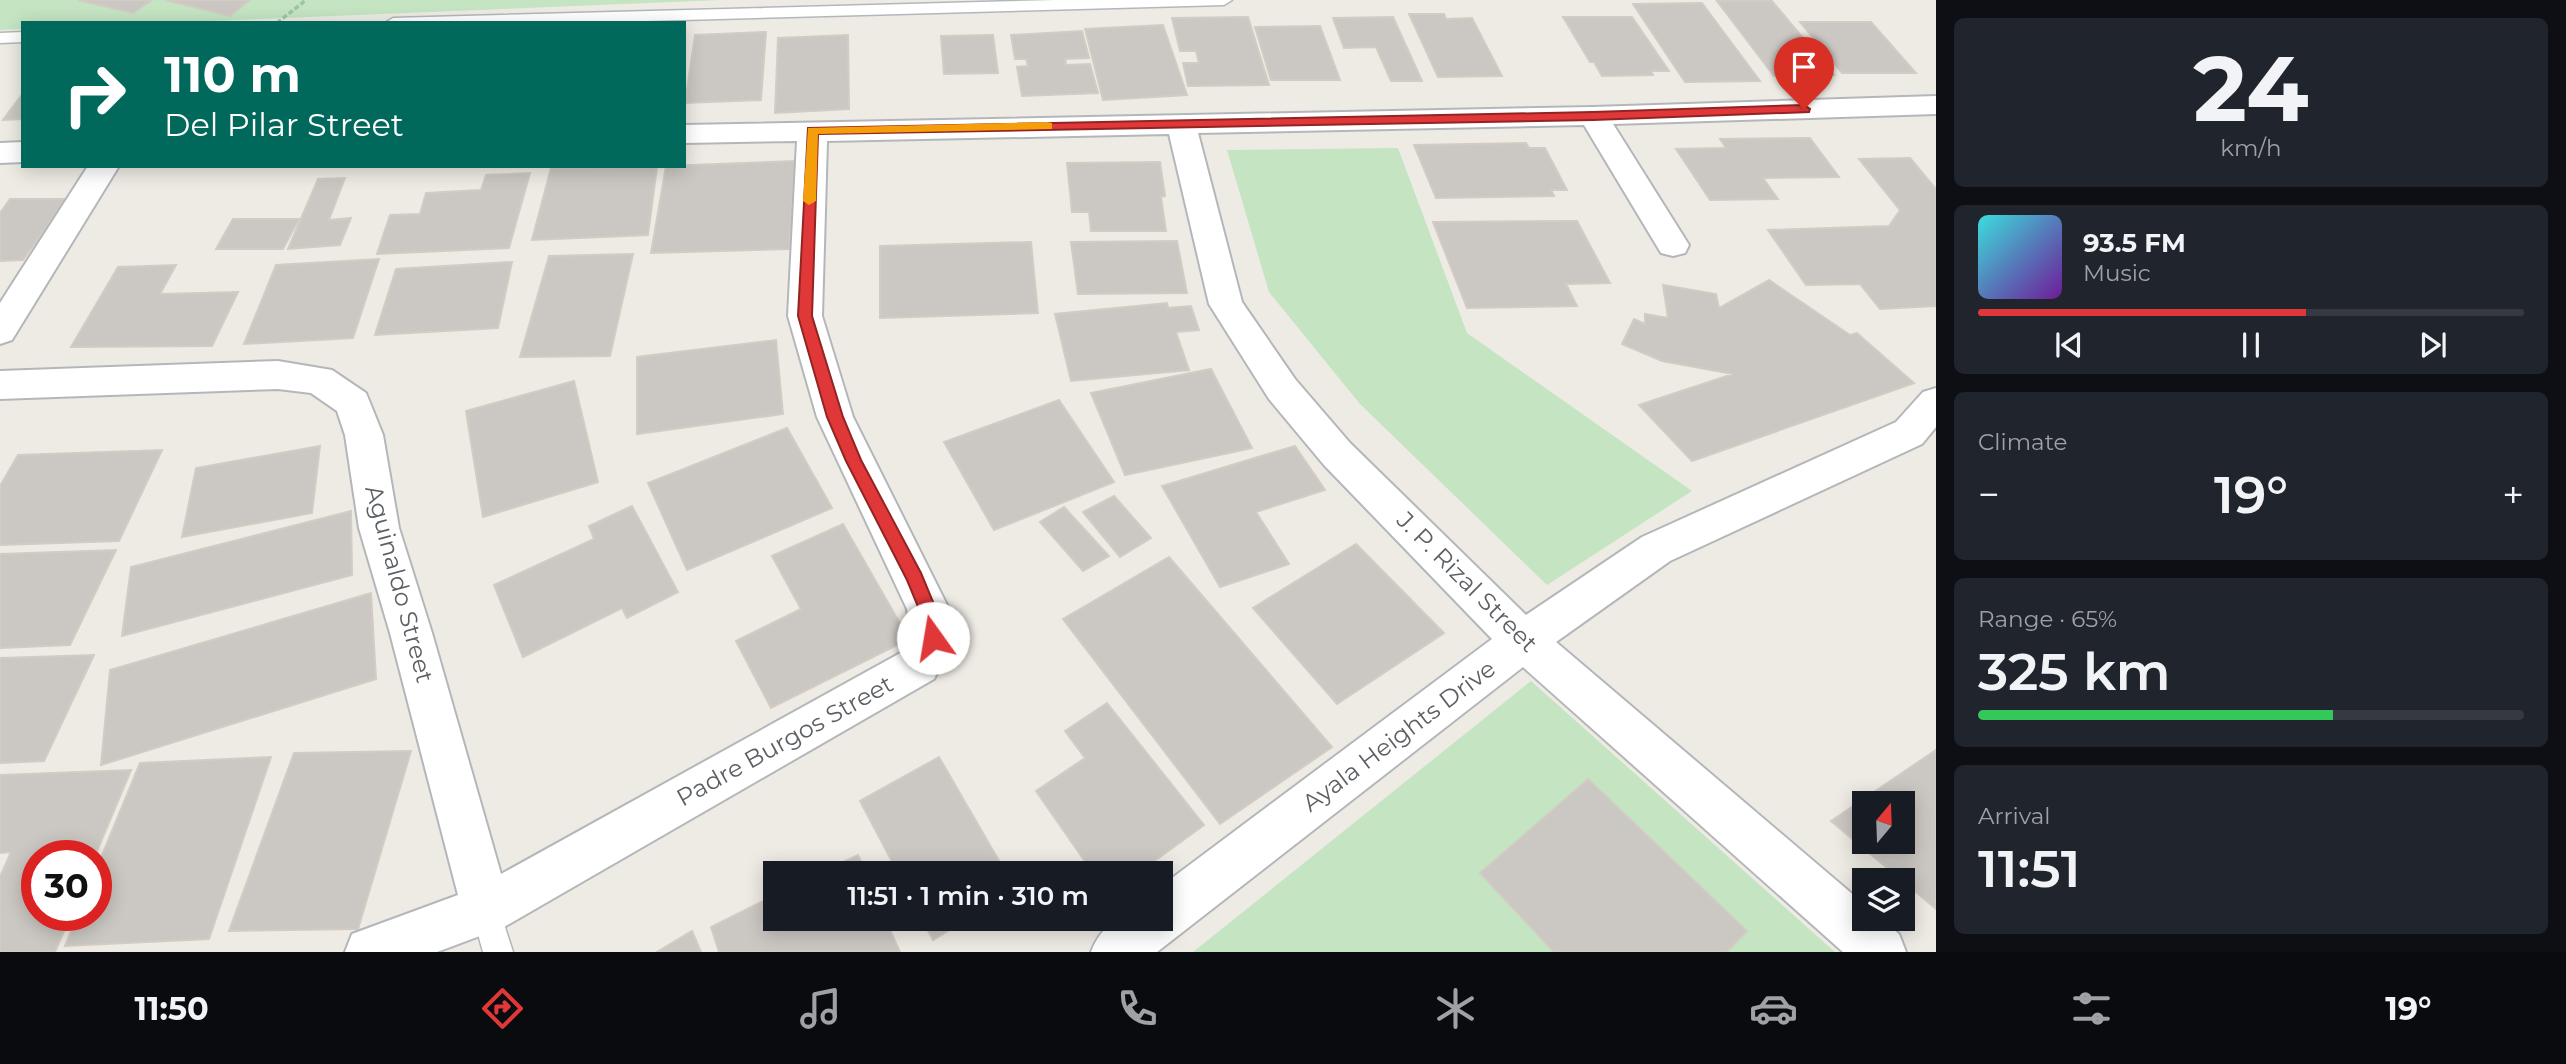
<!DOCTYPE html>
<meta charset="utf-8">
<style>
body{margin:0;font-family:Montserrat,sans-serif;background:#20242c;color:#f1f3f6;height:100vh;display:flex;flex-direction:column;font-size:26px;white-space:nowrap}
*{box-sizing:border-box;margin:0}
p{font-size:23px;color:#9ea1a6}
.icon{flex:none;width:38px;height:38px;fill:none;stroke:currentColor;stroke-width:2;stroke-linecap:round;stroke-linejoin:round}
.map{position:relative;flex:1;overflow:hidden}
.sheet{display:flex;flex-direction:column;gap:18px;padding:18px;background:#0d0f14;width:630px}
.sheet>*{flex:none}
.guide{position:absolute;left:21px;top:21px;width:665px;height:147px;border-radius:0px;box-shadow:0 4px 18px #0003;background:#00695c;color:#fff;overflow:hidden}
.needle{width:46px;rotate:19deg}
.tools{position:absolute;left:1852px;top:791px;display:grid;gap:14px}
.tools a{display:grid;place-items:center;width:63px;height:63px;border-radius:0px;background:#171b24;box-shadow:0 4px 18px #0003;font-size:35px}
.speed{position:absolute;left:21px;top:840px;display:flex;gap:14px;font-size:35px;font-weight:700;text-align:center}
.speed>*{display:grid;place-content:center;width:91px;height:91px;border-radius:50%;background:#171b24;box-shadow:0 4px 18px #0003;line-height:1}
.speed .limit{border:10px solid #d22;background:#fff;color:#111}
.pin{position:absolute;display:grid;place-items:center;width:60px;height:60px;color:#fff;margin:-72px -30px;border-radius:50% 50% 50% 0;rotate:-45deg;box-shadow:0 0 7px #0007}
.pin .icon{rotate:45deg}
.me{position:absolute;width:77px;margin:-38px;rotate:347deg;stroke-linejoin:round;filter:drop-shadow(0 0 5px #0008)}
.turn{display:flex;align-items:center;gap:24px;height:147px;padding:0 28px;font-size:32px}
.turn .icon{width:91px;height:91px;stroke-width:2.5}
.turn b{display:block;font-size:49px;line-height:60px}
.big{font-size:52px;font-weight:600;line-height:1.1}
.sheet .widget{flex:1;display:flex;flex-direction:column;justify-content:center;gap:10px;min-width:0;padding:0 24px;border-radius:10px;background:#20242c}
.sheet .dial{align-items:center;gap:0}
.dial b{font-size:91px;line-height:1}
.song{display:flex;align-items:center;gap:21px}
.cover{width:84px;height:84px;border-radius:10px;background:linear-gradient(135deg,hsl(180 70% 55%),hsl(280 70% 35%))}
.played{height:7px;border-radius:4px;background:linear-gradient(90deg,#e03838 60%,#363941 60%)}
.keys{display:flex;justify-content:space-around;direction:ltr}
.heat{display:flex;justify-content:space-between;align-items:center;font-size:38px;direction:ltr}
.charge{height:10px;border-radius:5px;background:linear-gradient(90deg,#34c759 65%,#363941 0)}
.trip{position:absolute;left:763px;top:861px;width:410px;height:70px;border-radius:0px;background:#171b24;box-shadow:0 4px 18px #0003;font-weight:600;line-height:70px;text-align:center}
.menu{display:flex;height:112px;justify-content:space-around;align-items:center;background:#090b0e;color:#9ea1a6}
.menu .icon{width:49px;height:49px}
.menu .selected{color:#e03838}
.menu b{font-size:32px;color:#f1f3f6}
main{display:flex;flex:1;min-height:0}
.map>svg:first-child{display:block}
.green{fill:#c4e4c2}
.building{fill:#cbc7c3;stroke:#d2ccc3;stroke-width:2;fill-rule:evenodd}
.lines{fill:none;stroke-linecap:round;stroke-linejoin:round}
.lane-casing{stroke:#b4b7ba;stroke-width:3}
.street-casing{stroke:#b4b7ba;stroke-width:4}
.path{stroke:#9cc5a4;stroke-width:3.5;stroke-dasharray:5 2.5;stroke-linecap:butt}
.lane{fill:#fff;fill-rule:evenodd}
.street{fill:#fff;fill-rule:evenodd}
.route{fill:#e03838;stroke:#922424;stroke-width:2}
.slow{fill:#f59e0b}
.labels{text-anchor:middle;stroke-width:7;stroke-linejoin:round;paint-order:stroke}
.street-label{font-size:24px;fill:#5c6064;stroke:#fff}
</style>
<main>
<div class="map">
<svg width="1936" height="952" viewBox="0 0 1936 952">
<rect width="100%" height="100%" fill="#eeebe4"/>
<path class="green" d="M0 0H721L162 23H23V29L0 30Z
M1398 148 1467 333 1692 491 1547 585 1360 404 1269 292 1227 150Z
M1531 681 1835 952H1193Z"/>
<path class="building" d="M78 0H152L133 13Z
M165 0H250L230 16Z
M1717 1H1772L1834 75 1774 76Z
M1702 3 1760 81 1685 82 1633 4Z
M1409 14H1444L1446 19 1472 18 1502 76 1438 77Z
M1248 17 1269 85 1188 86 1183 63H1199L1196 51H1180L1172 18Z
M1393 17 1422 81H1391L1376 47 1344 48 1333 18Z
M1563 17H1632L1669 71H1651L1653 75 1602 76 1594 62H1590Z
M1800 22H1871L1916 73H1842Z
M1163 25 1187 95 1103 100 1085 29Z
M1320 26 1340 80H1271L1255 27Z
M1082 31 1089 58 1065 59 1066 65 1090 64 1098 93 1022 96 1017 67 1028 66 1026 59H1015L1011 35Z
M766 32 761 100 685 103 695 35Z
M848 35 849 109 775 113 778 38Z
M993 35 998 73 944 74 941 36Z
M23 93V119L3 120Z
M1810 138 1839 177 1763 178 1778 199 1710 200 1676 149 1726 148 1720 139Z
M1526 143 1529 148H1545L1567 190H1551L1554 196 1436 198 1414 145Z
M1910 158 1936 189V306L1880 309 1860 284 1806 285 1768 230 1889 226 1900 210 1859 159Z
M795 161 789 249 651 253 666 166Z
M1160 162 1165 196 1161 197 1166 231H1091L1089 212H1072L1067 163Z
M657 167 648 235 532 240 551 168Z
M530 173 509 248 377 254 390 215 420 214 426 193 481 190 486 175Z
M345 178 329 220 351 218 340 245 288 249 318 179Z
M10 199H66L23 260 0 261V213Z
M233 219H299L283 249H216Z
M1577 221 1610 283 1566 284 1577 306 1467 308 1433 222Z
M1177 241 1187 293 1078 294 1071 242Z
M1031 242 1038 313 880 318V246Z
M633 254 610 356 520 357 549 256Z
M379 259 353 338 244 344 276 265Z
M512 262 498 328 375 335 396 269Z
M176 265 160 294 238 292 212 346 71 347 118 267Z
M1769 280 1850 335 1857 333 1914 383 1692 461 1639 405 1733 374 1662 361 1622 344 1634 319 1645 324V314L1668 318 1663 285 1716 294 1719 308Z
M1167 303 1168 308 1191 306 1199 330 1176 332 1189 370 1071 381 1055 314Z
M776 340 783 414 637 434V357Z
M1211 369 1252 448 1125 475 1091 393Z
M574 381 598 482 483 517 466 411Z
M1059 400 1114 482 994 530 944 442Z
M787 428 832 508 687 570 648 483Z
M320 446 312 513 182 537 196 468Z
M1295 446 1325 490 1256 512 1289 564 1220 587 1162 486Z
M162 450 119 541 0 545V486L18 455Z
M1114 496 1151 538 1120 557 1083 512Z
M632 506 678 592 627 618 622 608 523 657 494 585 594 539 589 526Z
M1064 507 1109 556 1083 571 1040 522Z
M351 511 352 575 122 636 131 567Z
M843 524 909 639 771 708 736 641 801 609 772 556Z
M1356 544 1444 633 1337 704 1253 608Z
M116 550 70 645 0 648V554Z
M1169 557 1332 747 1220 824 1063 619Z
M371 593 376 679 101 765 110 670Z
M94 655 44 761 0 763V658Z
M1107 703 1204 825 1138 873H1093L1036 791 1085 758 1065 731Z
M1936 750V909L1831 821ZM1864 803H1902V842H1864Z
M411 751 358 929 229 931 294 753Z
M271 757 209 939 65 946 78 915H96V870L140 763Z
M939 757 1006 873H898L860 801Z
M131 770 95 856H37V915H71L55 952H0V877L11 852 0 853V775Z
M1588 779 1747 931 1727 952H1554L1480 873Z
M858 855 866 873H820Z
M775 895V919H885L900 952H719L711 927Z
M922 919H967L933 940Z
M692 931 701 952H657Z"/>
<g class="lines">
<defs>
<path id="lane" d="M1055 0H1232L1224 5 574 23H385L393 18Z
M23 32V42L0 43V33Z
M486 894 496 899 513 952H483L471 909 476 899Z"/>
<path id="street" d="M1936 96V114L1613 124 1689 245 1685 253 1673 256 1661 253 1584 125 1198 133 1242 302 1295 379 1350 443 1526 615 1642 537 1896 422 1923 392 1936 388V427L1922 444 1670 561 1556 642 1864 904V919H1881L1899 934 1906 952H1843L1523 667 1157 952H1091C1106 915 1125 919 1160 919V887L1492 639 1324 465 1269 399 1209 304 1169 134 827 141 822 316 853 417 949 609 954 638 934 679 504 927 437 952H345L352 934 458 895 390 633 359 528 345 435 337 411 311 393 278 389 0 399V371L278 361 332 370 366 393 383 435 399 528 432 633 501 874 904 651 911 636 907 609 817 417 788 316 797 141 684 143V125L1593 107Z
M23 142V162L0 163V143Z
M88 166H119L12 340 0 344V303Z"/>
</defs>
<use href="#lane" class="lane-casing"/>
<use href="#street" class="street-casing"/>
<path class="path" d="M277 23 306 0"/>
<use href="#lane" class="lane"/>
<use href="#street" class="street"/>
</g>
<path class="route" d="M1804 105 1810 109 1809 112 1593 120 818 134 812 316 843 417 861 460 921 573 936 609 942 638 940 644 933 646 927 644 919 609 907 580 846 461 827 417 798 316 808 128 1593 112Z"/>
<path class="slow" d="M1047 122 1052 123V129L818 134 816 201 809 205 803 201 808 128Z"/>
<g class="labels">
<g class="street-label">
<text transform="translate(1467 582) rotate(45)" y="8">J. P. Rizal Street</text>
<text transform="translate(399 584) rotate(75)" y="8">Aguinaldo Street</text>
<text transform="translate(1399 736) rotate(-37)" y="8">Ayala Heights Drive</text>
<text transform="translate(785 741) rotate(-29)" y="8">Padre Burgos Street</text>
</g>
</g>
</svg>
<div class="tools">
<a><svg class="needle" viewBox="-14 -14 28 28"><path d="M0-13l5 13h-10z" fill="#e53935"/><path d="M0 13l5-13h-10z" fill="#9ea1a6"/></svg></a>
<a><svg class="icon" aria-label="layers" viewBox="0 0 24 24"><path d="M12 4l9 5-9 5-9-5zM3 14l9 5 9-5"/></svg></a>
</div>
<div class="speed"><div class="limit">30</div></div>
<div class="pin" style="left:1804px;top:109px;background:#d93025"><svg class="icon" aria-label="arrive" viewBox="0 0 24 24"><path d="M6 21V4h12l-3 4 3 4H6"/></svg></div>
<svg class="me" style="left:933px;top:638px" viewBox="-20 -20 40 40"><circle r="19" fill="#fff"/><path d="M0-13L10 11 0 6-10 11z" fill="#e03838"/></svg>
<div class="trip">11:51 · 1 min · 310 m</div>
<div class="guide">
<div class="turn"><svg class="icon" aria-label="right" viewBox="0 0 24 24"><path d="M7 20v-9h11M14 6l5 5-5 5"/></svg><div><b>110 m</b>Del Pilar Street</div></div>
</div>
</div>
<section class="sheet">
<div class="widget dial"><b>24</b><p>km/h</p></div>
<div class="widget">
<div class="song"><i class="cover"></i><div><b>93.5 FM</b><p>Music</p></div></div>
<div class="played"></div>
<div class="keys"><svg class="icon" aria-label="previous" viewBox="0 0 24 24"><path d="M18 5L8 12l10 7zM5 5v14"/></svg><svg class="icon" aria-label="pause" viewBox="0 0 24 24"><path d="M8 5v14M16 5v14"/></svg><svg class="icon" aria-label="next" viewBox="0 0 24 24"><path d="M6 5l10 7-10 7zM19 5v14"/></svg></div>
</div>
<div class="widget"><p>Climate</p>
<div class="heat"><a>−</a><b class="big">19°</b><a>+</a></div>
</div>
<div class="widget"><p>Range · 65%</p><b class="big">325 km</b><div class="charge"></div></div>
<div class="widget"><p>Arrival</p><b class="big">11:51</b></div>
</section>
</main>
<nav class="menu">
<b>11:50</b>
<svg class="icon selected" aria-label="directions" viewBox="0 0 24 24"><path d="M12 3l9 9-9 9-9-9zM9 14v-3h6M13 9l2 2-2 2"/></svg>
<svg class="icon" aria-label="music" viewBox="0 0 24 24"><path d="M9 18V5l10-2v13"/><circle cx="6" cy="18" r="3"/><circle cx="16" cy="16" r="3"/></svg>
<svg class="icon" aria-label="phone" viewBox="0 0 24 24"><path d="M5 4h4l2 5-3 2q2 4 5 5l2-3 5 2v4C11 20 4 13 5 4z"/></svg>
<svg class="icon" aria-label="climate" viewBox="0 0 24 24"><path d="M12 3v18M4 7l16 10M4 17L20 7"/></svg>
<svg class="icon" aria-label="car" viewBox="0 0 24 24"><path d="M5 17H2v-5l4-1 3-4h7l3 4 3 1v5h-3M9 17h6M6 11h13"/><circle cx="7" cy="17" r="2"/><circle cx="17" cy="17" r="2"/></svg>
<svg class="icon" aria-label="filters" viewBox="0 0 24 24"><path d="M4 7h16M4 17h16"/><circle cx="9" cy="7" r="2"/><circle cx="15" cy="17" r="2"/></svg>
<b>19°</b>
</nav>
